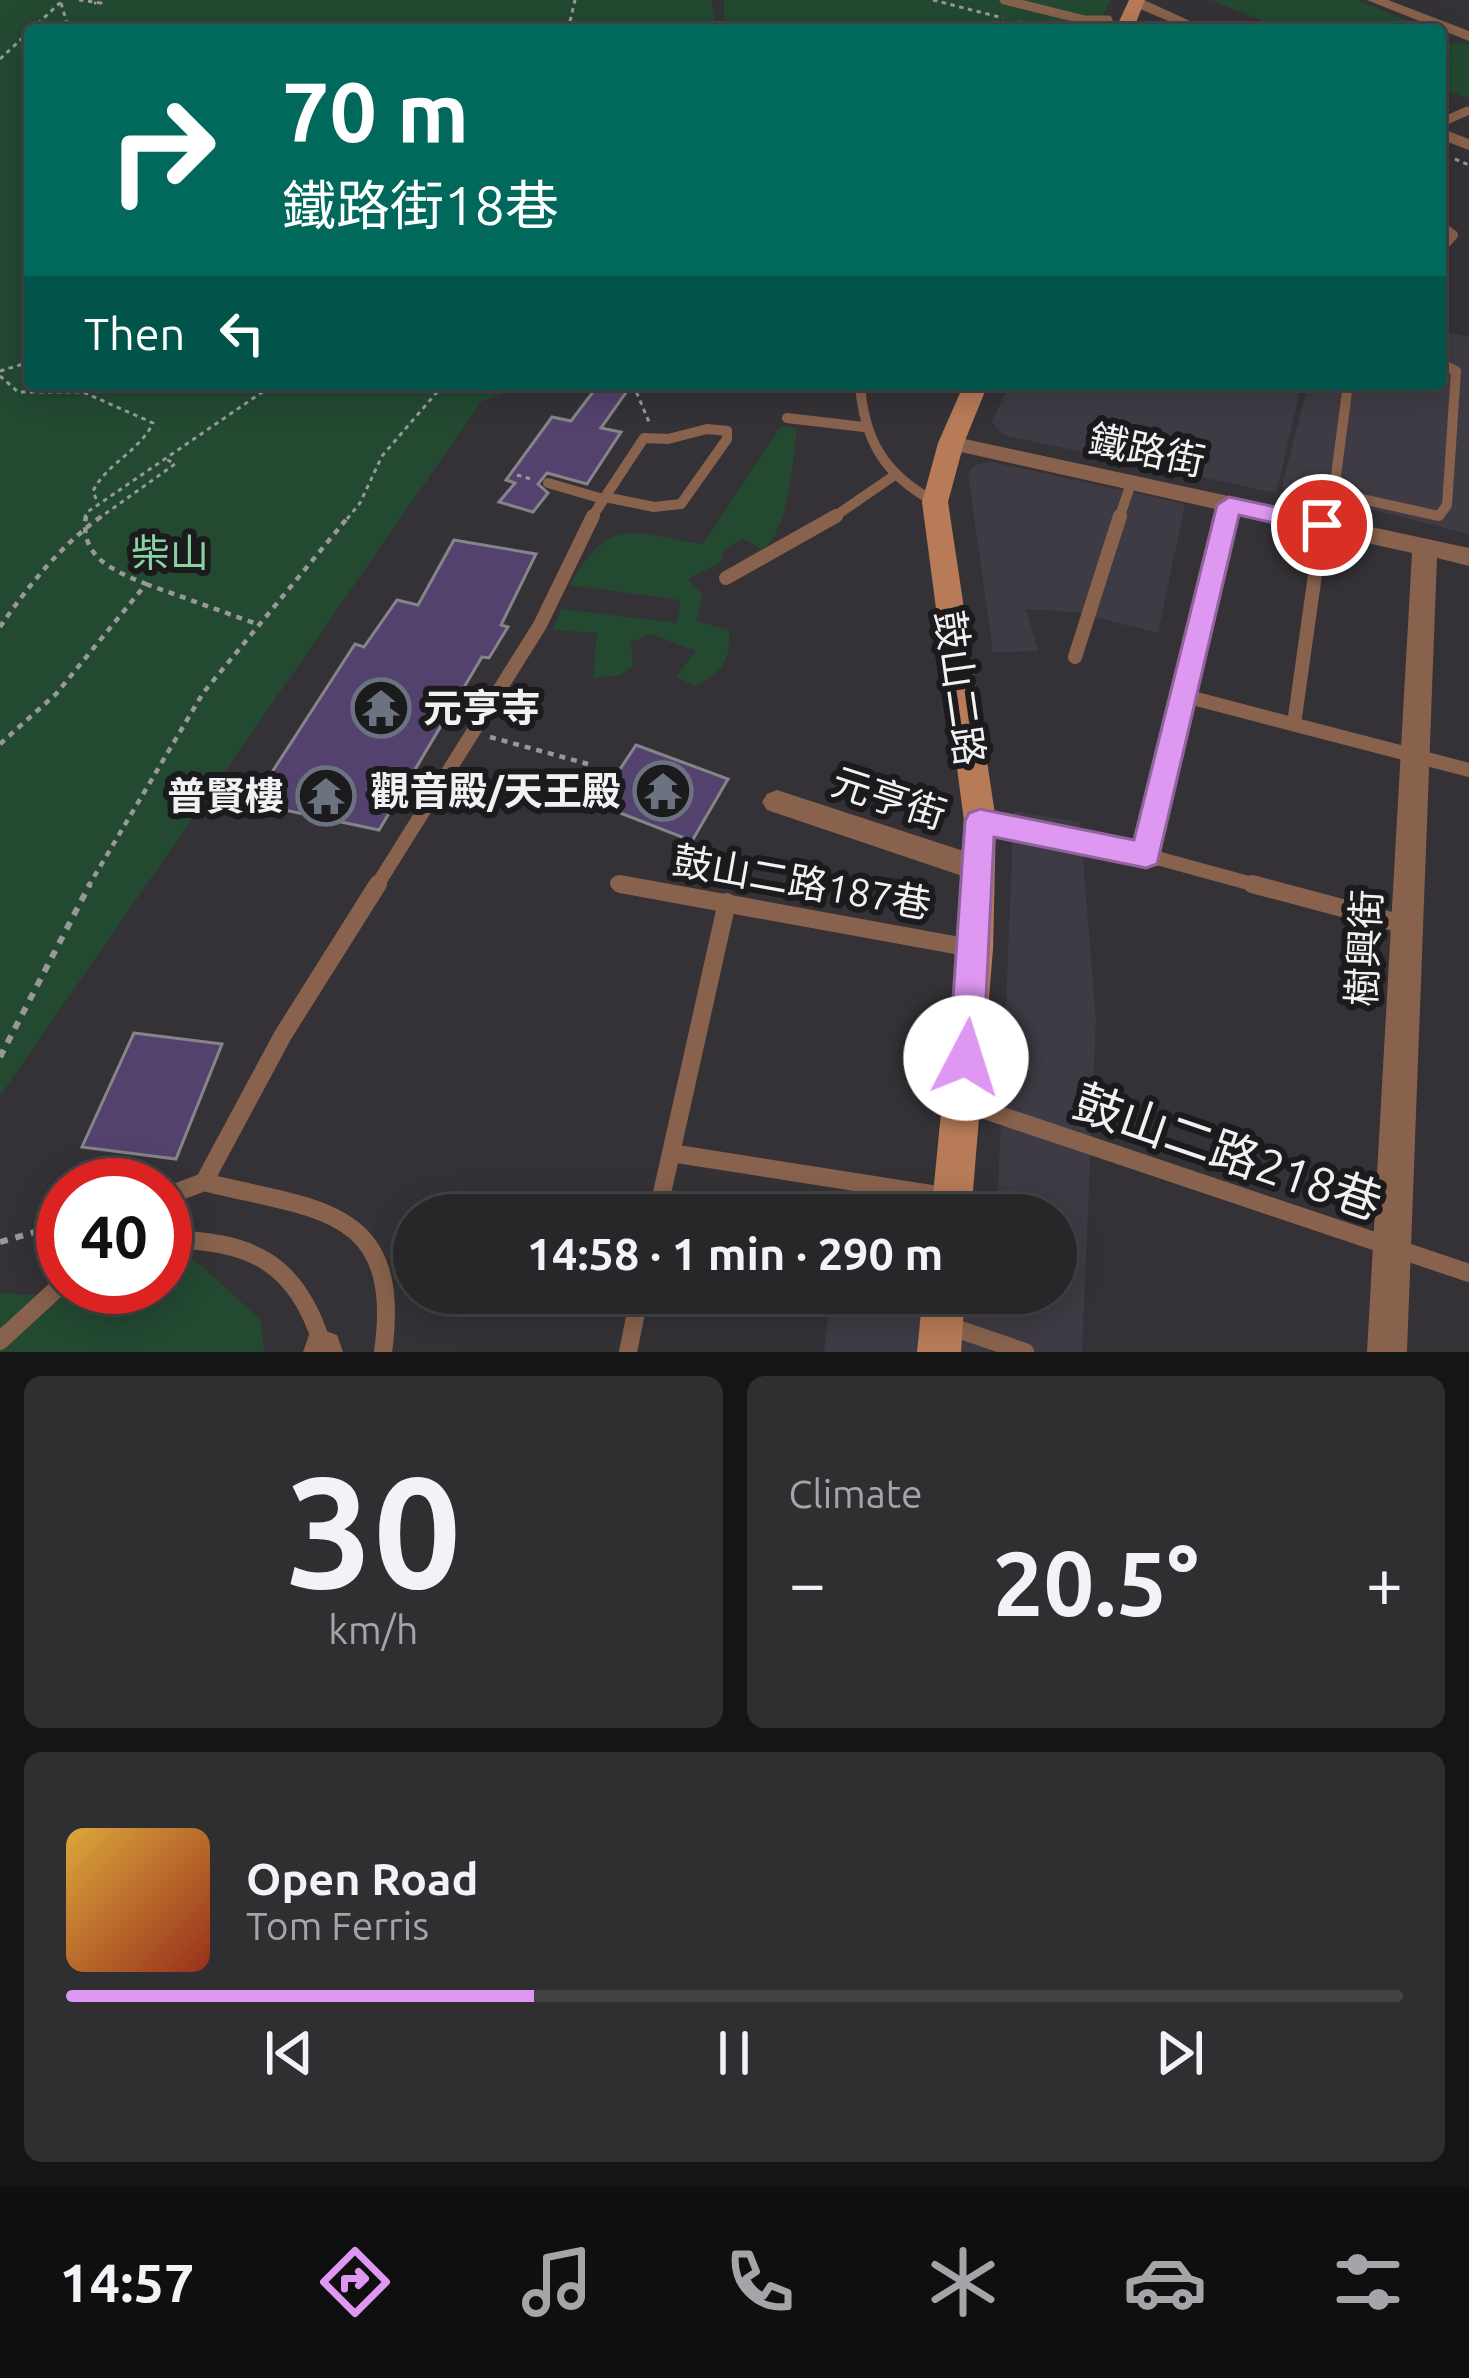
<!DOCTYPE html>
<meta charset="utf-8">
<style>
body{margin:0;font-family:Ubuntu,"Noto Sans TC",sans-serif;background:#2f2e30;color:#f1f3f6;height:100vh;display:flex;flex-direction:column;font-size:45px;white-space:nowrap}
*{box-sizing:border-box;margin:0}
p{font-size:39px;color:#a4a5a8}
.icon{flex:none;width:66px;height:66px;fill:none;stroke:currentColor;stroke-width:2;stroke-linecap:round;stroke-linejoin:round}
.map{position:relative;height:1352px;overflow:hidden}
.details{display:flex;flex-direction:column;gap:24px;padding:24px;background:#151516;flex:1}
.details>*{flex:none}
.hud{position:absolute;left:24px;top:24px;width:1422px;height:366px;border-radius:12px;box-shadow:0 6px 30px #0003,0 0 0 3px #434345;background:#00695c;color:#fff;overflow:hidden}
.speed{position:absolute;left:36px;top:1158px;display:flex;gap:24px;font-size:60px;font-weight:700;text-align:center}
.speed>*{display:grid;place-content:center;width:156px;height:156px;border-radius:50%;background:#272628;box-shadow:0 6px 30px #0003,0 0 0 3px #434345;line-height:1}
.speed .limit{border:18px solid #d22;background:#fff;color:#111}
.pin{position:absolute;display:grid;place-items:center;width:102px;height:102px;color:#fff;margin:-51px;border:6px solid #fff;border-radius:50%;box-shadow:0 3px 12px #0007}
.me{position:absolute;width:132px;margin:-66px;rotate:5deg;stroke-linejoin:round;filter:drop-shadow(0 0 9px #0008)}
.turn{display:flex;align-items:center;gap:42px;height:252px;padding:0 60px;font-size:54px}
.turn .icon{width:156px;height:156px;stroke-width:2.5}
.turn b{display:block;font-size:84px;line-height:102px}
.then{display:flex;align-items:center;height:114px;padding:0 60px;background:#0003;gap:24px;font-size:45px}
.big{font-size:90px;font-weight:600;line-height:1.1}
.details .widget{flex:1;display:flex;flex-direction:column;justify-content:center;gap:18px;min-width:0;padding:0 42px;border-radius:18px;background:#2f2e30}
.details .dial{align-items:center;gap:0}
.dial b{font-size:156px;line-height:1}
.song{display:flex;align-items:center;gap:36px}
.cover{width:144px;height:144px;border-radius:18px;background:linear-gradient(135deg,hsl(40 70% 55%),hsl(10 70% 35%))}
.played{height:12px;border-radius:6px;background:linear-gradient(90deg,#de98f2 35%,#434345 35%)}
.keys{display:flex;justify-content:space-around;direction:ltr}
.heat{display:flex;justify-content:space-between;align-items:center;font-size:66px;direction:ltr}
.details .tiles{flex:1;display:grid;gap:24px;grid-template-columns:1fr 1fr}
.widget:last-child{grid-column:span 2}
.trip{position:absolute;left:393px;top:1194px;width:684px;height:120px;border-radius:60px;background:#272628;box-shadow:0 6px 30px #0003,0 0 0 3px #434345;font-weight:600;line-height:120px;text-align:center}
.tab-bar{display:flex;height:192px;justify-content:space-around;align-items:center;background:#100f10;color:#a4a5a8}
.tab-bar .icon{width:84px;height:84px}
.tab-bar .on{color:#de98f2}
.tab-bar b{font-size:54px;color:#f1f3f6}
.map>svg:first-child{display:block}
.built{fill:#3e3b44}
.green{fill:#234931}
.building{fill:#53426d;stroke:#858489;stroke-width:3}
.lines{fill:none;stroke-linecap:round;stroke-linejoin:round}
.path-far2{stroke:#98979a;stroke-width:3;stroke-dasharray:4.5 4.5;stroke-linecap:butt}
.path-far1{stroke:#98979a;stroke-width:4.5;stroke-dasharray:6 6;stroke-linecap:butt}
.path{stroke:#98979a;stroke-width:6;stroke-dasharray:8 8;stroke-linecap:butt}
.lane-far3{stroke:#88624c;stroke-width:9}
.lane-far2{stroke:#88624c;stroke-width:10}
.lane-far1{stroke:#88624c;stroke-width:14}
.lane{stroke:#88624c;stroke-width:18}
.street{fill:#88624c;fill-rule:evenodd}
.secondary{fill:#b77b58;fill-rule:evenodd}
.route{fill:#de98f2;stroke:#90639d;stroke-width:3}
.labels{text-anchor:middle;stroke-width:12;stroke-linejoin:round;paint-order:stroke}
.street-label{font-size:39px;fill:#f1f0f3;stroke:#1b1a1c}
.park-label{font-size:39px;fill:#89d3a1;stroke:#1b1a1c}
.poi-label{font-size:39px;font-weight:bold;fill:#f1f0f3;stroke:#1b1a1c;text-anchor:end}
.near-street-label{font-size:48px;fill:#f1f0f3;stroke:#1b1a1c}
</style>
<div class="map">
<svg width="1469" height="1352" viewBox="0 0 1469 1352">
<rect width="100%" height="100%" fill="#343236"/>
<path class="built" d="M1440 330 1469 337V534L1282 487 1308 384H1440Z
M1009 384H1302L1276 493 1003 435 992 422Z
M992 462 1185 504 1158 633 1074 612 1026 609 1038 651 993 652 968 473 977 464Z
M1014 811 1080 822 1096 1020 1082 1352H824L831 1293H942L992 1303 993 1293H1056V1215H997Z"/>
<path class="green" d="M0 0H711L715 17 711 30H30V384H528L481 402 0 1096Z
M724 0H1111L1095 30H724Z
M1211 0H1357L1430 30H1286Z
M1455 43 1469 44V99L1440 88V50Z
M781 426 797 428C793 462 789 529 763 550L743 539 722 551V561L688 579 703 595 696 621 729 630C730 662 723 672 694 686L676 676 696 651 650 634 631 642 633 666 620 675 593 678 597 633 552 630 562 609 677 623 680 600 570 585C610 514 631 533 703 544Z
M186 1252 261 1320 264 1352H0V1293L99 1299 122 1287H165V1264Z"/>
<path class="building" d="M599 384H632L601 428 621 432 587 484 547 473 538 484 548 493 533 512 499 502 515 483 506 480 552 417 571 421Z
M454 540 536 554 501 625 508 627 489 658 482 657 379 830 252 803 355 644 364 647 397 600 418 605Z
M636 745 728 779 692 841 597 804Z
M134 1033 222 1044 176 1159 82 1147Z"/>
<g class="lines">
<path class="path-far2" d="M79 0 101 3H94
M933 0 1003 18
M61 3 69 30
M1019 22 1049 30
M31 30 63 0
M568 30 575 0
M0 59 30 31
M1455 159 1469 165
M24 363 30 376
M0 371 30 362
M0 376 18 392H83L153 423C139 452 107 463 93 491L98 504
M633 384 649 422
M517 475 531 479
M85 519 86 513 274 384
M98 519 175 464 166 459
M347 519 360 503 382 456 444 384"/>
<path class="path-far1" d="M146 584 257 624
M0 627C28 586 61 545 102 516
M490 737 588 764
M0 744 56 694 146 584C114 571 79 557 86 516
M88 887 203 693 349 516"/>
<path class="path" d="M0 1057 90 884
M108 1185 161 1176
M0 1242 63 1224"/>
<path class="lane-far3" d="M1004 0 1085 20H1108
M1440 123 1467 111
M1440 226 1445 229"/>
<path class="lane-far2" d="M1440 249 1453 235 1441 226
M860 384C864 441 885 475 935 502
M1348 384 1335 483 1339 494 1439 516 1447 505 1456 371 1440 363
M787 418 864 427
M707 429 727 431V439L681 504 654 507 605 497 644 438 668 439Z
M548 483 603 499
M591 519 605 497
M831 519 892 477
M1119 519 1131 483
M1226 519 1229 505"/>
<path class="lane-far1" d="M726 578 836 516
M1075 657 1120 516
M1185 696 1469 770
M1294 724 1322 525
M980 821 1146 855 1263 887
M1146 855 1226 516
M617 883 636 887
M376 887 540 625 593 516"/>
<path class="lane" d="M378 884 283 1035 204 1182C312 1210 404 1203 383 1352
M620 884 971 948
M1252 884 1406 925
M727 902 671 1153 950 1197
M967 1104 1469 1273
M175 1193 204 1182
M657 1215 671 1153
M165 1239C249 1241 296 1260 322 1344
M946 1325 1025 1352
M0 1341 63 1283
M628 1352 640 1293"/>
<path class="street" d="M1130 0H1144L1210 30H1189L1131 5Z
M1367 0H1388L1469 31V41Z
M1440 128 1469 139V150L1440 139Z
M951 436 1469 548V566L1437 558 1407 1352H1367L1412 553 943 448 940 443Z
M777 790 988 859 992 868 988 877 977 881 767 810 762 802 767 794Z
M323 1330 337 1335 343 1352H303L309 1335Z"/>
<path class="secondary" d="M1129 0H1145L1133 30H1115Z
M964 384H988L964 443 948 502 996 821 993 949 971 1215H931L957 949 964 821 922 502 938 443Z
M923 1293H965L961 1352H917Z"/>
</g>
<path class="route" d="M1229 497 1322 517 1335 525 1322 534 1239 515 1157 864 1146 868 994 837 983 1058 978 1069 966 1073 954 1069 949 1058 965 821 969 813 980 809 1134 840 1217 505Z"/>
<defs>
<symbol id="temple-ring" viewBox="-11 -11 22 22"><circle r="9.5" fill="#1b1a1c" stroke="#6b7280" stroke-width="1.5"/><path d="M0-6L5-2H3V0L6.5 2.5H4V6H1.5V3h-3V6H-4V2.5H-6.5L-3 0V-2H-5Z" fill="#6b7280"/></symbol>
</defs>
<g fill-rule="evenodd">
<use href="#temple-ring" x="348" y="675" width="66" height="66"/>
<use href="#temple-ring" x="630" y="758" width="66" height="66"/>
<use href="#temple-ring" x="293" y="763" width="66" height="66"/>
</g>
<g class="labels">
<g class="street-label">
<text transform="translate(1147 450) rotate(12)" y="14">鐵路街</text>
<text transform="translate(960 688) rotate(82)" y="14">鼓山二路</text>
<text transform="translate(889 798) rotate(18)" y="14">元亨街</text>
<text transform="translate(802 882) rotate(10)" y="14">鼓山二路187巷</text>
<text transform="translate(1364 948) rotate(-87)" y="14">樹興街</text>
</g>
<g class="park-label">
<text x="170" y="567">柴山</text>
</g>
<g class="poi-label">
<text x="423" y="722" text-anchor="start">元亨寺</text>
<text x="621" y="805">觀音殿/天王殿</text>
<text x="284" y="810">普賢樓</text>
</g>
<g class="near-street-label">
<text transform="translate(1228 1152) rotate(19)" y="17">鼓山二路218巷</text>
</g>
</g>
</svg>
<div class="speed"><div class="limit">40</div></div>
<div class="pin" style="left:1322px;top:525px;background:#d93025"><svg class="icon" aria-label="arrive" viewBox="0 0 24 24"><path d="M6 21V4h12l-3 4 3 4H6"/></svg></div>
<svg class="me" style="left:966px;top:1058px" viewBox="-20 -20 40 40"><circle r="19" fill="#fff"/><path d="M0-13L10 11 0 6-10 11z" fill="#de98f2"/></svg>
<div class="trip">14:58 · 1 min · 290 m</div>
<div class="hud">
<div class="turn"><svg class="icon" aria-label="right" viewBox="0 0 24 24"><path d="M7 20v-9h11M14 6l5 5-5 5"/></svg><div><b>70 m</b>鐵路街18巷</div></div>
<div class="then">Then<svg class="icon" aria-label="left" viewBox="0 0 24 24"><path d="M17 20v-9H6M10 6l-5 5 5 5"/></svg></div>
</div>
</div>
<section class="details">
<div class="tiles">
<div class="widget dial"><b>30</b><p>km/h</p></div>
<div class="widget"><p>Climate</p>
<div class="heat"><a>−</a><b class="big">20.5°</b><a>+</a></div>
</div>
<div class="widget">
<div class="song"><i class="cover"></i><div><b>Open Road</b><p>Tom Ferris</p></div></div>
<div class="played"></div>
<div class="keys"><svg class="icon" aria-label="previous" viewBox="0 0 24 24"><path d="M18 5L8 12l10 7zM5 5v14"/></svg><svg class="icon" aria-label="pause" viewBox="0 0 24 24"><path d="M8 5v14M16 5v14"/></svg><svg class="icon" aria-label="next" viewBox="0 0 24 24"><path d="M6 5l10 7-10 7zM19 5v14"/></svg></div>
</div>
</div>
</section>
<nav class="tab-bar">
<b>14:57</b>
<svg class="icon on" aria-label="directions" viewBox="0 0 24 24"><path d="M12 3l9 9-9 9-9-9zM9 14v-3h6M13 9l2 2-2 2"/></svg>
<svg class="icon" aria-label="music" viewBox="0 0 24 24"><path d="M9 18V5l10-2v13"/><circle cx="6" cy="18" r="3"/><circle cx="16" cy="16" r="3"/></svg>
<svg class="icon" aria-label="phone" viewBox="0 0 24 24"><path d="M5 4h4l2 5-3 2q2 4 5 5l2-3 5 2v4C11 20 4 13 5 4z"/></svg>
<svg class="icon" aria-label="climate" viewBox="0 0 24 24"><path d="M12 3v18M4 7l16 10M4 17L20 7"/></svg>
<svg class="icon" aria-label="car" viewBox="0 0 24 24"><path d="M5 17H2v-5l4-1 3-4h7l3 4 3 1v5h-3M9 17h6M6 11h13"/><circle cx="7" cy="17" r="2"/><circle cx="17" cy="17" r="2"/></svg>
<svg class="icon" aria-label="filters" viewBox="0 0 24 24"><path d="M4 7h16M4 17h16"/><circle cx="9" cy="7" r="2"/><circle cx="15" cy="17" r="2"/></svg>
</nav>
